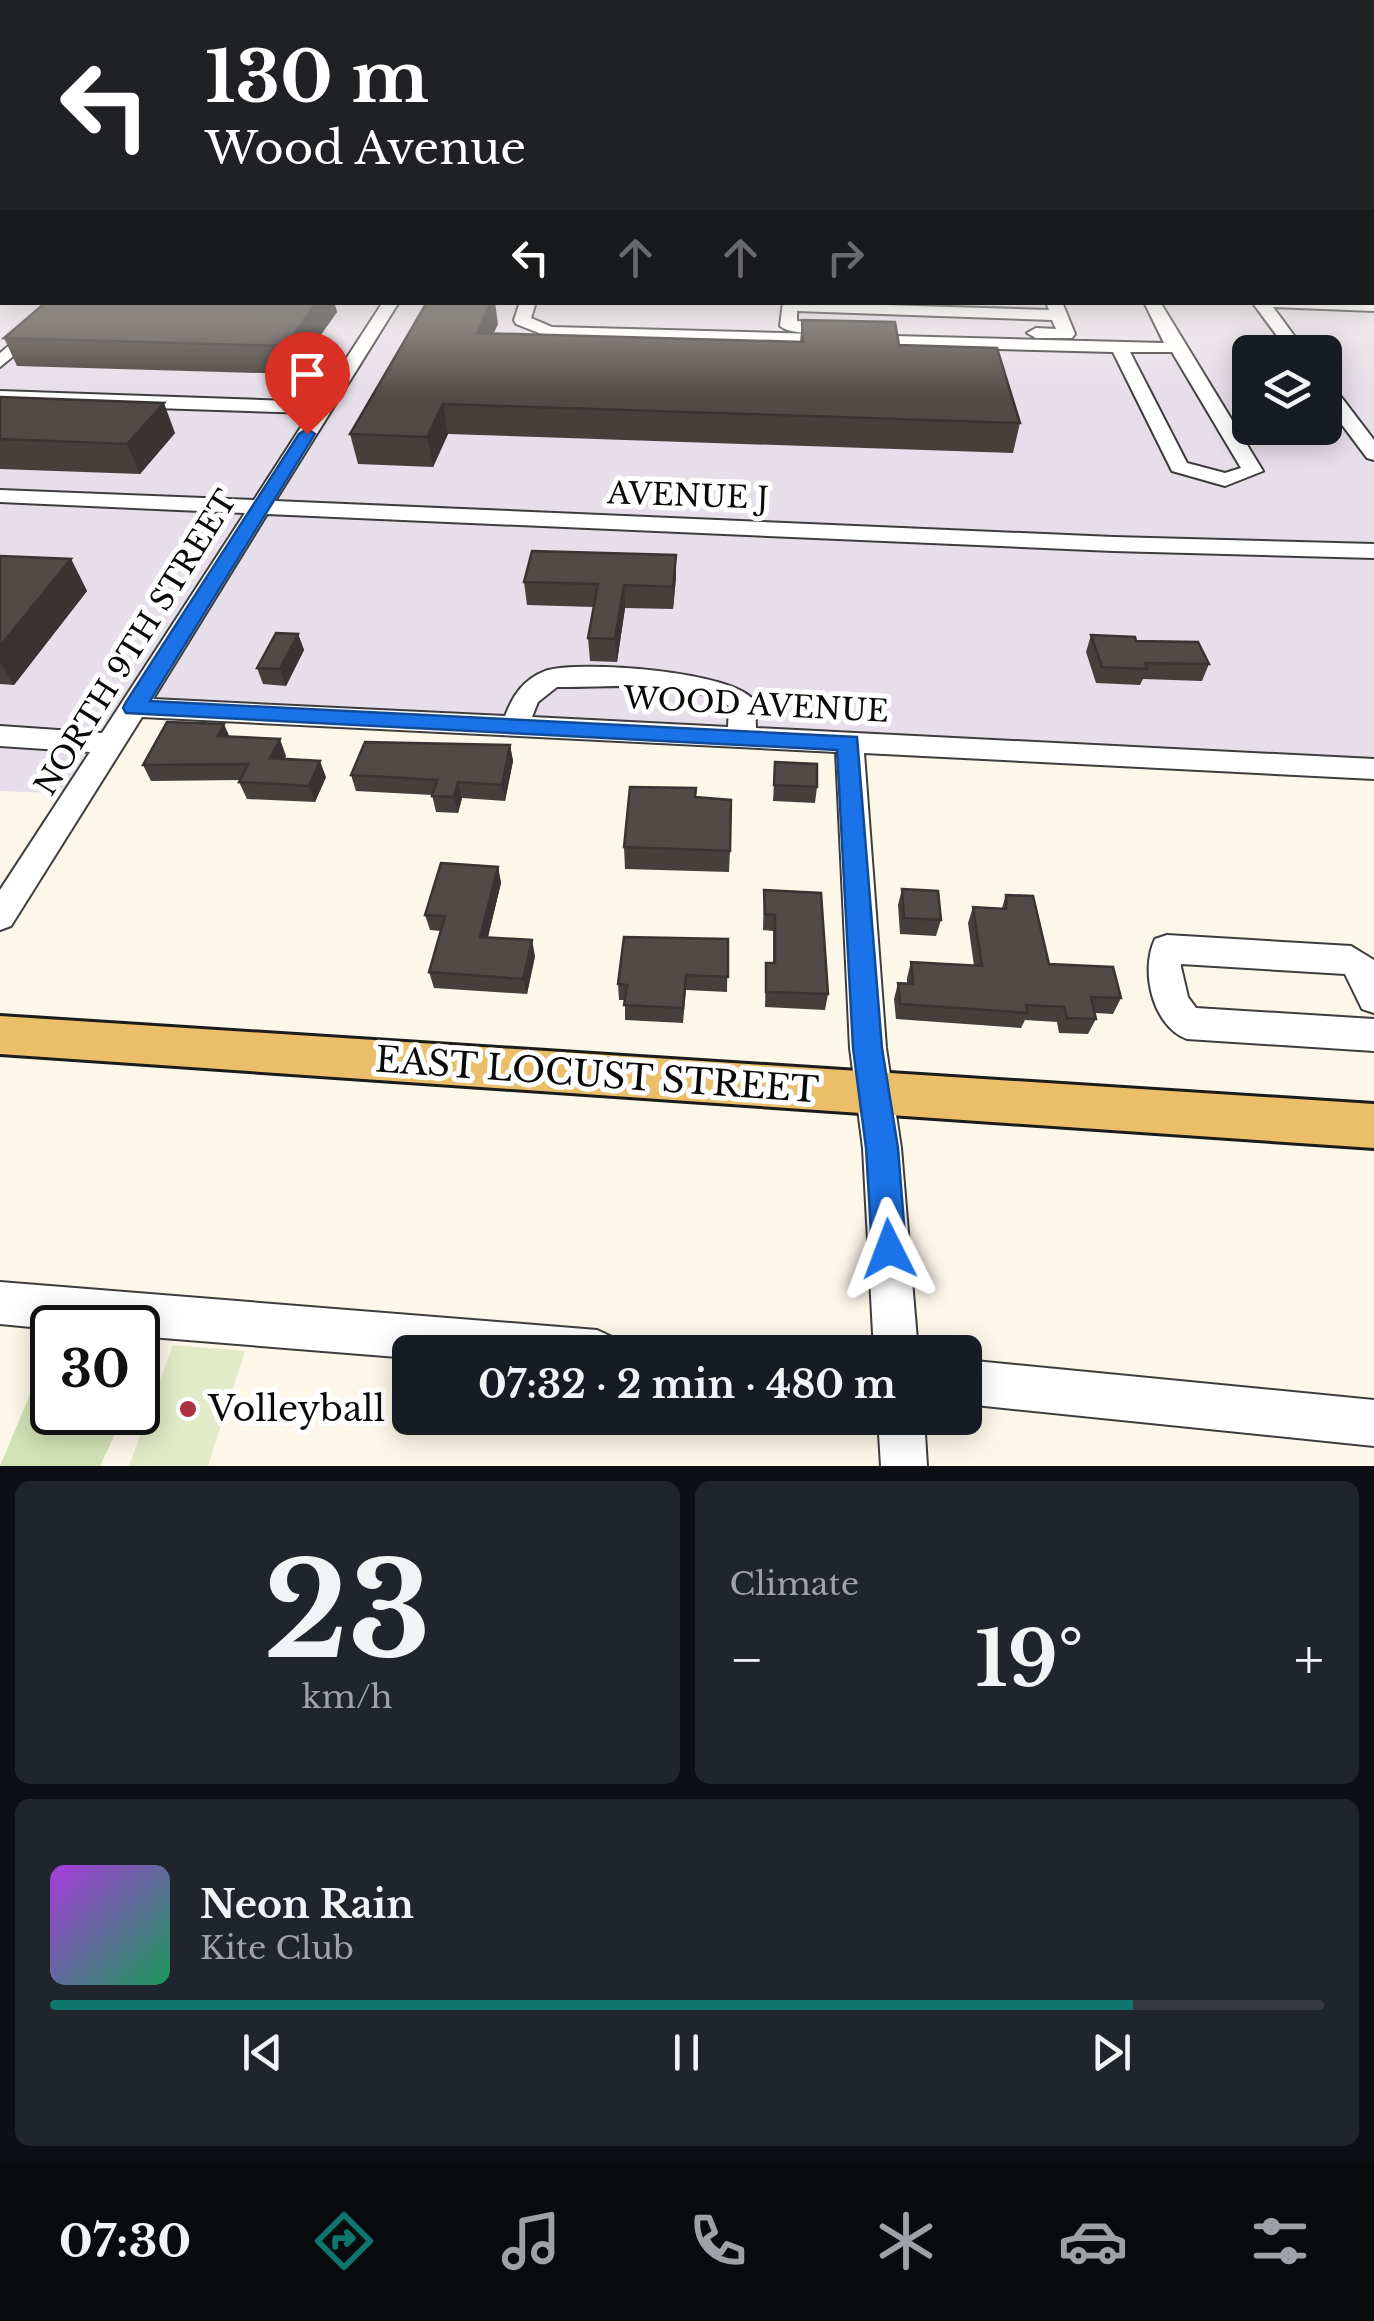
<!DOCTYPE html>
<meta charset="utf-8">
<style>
body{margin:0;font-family:"Libre Baskerville",serif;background:#20242c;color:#f1f3f6;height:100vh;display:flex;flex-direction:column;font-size:38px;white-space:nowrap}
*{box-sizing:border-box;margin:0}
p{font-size:32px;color:#9ea1a6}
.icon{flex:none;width:55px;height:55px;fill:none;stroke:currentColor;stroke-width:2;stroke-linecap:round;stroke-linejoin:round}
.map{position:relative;height:1466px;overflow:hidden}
.side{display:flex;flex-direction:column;gap:15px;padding:15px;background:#0d0f14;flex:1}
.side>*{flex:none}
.hud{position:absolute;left:0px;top:0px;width:1375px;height:305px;box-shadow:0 5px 25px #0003;background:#202124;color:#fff;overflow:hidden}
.controls{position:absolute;left:1232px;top:335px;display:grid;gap:20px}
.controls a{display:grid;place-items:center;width:110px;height:110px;border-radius:15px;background:#171b24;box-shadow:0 5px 25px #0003;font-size:50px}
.speed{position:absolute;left:30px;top:1305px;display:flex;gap:20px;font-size:50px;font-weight:700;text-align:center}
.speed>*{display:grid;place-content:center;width:130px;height:130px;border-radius:50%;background:#171b24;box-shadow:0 5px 25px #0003;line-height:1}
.speed .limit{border:5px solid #111;border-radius:15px;background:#fff;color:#111}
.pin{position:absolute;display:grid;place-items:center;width:85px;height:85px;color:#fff;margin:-102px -42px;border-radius:50% 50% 50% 0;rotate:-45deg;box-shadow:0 0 10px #0007}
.pin .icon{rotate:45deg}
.me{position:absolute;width:110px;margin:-55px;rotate:357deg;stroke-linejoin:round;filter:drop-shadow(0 0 8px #0008)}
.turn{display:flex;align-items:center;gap:35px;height:210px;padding:0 40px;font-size:45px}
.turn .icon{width:130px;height:130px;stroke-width:2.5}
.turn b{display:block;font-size:70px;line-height:85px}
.lanes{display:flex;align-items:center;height:95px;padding:0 40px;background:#0003;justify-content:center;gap:50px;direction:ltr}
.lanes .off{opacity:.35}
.big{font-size:75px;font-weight:700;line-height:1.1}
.side .card{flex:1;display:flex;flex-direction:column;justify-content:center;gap:15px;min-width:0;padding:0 35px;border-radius:15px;background:#20242c}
.side .dial{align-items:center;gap:0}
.dial b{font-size:130px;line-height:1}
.song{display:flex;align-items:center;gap:30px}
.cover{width:120px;height:120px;border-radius:15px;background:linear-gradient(135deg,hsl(280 70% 55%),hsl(150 70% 35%))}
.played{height:10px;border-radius:5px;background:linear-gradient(90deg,#0f766e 85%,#363941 85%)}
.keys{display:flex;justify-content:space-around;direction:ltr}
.heat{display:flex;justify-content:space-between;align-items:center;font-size:55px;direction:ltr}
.side .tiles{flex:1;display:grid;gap:15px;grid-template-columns:1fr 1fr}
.card:last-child{grid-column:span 2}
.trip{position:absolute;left:392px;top:1335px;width:590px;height:100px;border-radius:15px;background:#171b24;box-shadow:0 5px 25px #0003;font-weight:700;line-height:100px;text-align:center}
.menu{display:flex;height:160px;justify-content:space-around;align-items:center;background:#090b0e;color:#9ea1a6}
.menu .icon{width:70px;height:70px}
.menu .selected{color:#0f766e}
.menu b{font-size:45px;color:#f1f3f6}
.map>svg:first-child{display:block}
.industrial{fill:#e6dee8;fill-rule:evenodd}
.green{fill:#d2e3b6}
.pitch{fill:#e2ebc7}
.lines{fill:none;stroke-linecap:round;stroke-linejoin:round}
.minor-casing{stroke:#3d3d3d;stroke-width:4}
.major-casing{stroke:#1b1b1b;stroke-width:6}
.minor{fill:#fff;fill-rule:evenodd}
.major{fill:#ebbf6a;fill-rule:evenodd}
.wall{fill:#46403d}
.shaded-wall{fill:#393432}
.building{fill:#514a47;stroke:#393432;stroke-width:2.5}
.route{fill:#1a73e8;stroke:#114b97;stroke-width:2.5}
.poi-dot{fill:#ab3042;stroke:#fff;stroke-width:4}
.labels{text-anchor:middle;stroke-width:10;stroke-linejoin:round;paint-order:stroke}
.street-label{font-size:30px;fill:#0a0a0a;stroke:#fff}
.near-street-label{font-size:35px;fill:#0a0a0a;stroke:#fff}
.near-poi-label{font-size:35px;fill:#0a0a0a;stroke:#fff;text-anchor:start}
</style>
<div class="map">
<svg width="1374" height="1466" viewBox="0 0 1374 1466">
<rect width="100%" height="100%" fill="#fdf7e9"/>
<path class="industrial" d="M1374 191V769L135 707 79 794 0 791V266L2 302H1372ZM1250 352H1325V428H1250Z"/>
<path class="green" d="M52 1342V1412L125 1413 100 1466H0Z"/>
<path class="pitch" d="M173 1345 245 1351 208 1466H129Z"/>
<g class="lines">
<defs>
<path id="minor" d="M0 246H2V254H0Z
M1374 301V311L1273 307 1306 352H1289L1252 302Z
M61 302H79L0 367V353Z
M383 302H399L275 501 1113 537 1374 544V558L1113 551 267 514 153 699 505 716C513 695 524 679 545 671 579 660 736 671 755 702L756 728 1374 759V779L864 753 886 1048 901 1148 918 1352H874L863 1148 850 1048 836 752 142 717 11 926 0 930V890L90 752 0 746V726L102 733 245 513 0 502V490L254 500 310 413 0 403V391L318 402ZM557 687C610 688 682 677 729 706L728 727 532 717 538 702Z
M520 302H536L531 318 552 327 1164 343 1144 302H1160L1263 471 1225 486 1172 471 1113 352 549 337 516 324 514 320ZM1130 352H1172L1241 468 1225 473 1187 463Z
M1046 302H1062L1075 334 1072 338H1036L1027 333 1036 328 1056 329 1052 320 797 311V321L818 322 826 327C816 335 790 334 780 326L783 302 1049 310Z
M1325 383 1332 385 1374 440V460L1367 458 1325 402Z
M1167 935 1351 946 1374 960V1013L1362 1009 1345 974 1181 964V967L1188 997 1196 1008 1374 1019V1051L1187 1039C1152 1026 1140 970 1155 939Z
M0 1282 597 1330 612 1337 619 1352H410V1358L138 1336V1328L52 1329 0 1324Z
M965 1360 1374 1400V1446L965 1404Z
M878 1418H924L927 1466H881Z"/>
<path id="major" d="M0 1016 1374 1104V1148L0 1054Z"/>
</defs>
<use href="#minor" class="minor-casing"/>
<use href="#major" class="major-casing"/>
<use href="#minor" class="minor"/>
<use href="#major" class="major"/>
</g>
<path class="wall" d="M46 302H334L337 312 293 374 17 366 4 338Z
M802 320 899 345 1020 423 1013 453 448 434 433 467 358 464 350 434 498 324 493 333 800 342Z
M0 397 175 433 140 474 0 469Z
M0 556 71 559 87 591 14 685 0 684Z
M676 577 673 609 625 608 617 662 590 661 588 638 594 607 527 605 524 582Z
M298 634 304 650 286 686 263 684 257 668Z
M1091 635 1136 641 1209 664 1202 681 1143 679 1140 685 1096 683 1086 652Z
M230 737 286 756 284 759 326 777 315 802 247 799 239 782 240 780 151 781 143 765Z
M510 745 513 761 505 801 462 798 458 813 436 812 432 795 356 791 351 775Z
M775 762 817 787 815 803 773 801Z
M695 797 730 851 729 872 625 869 624 847Z
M498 867 501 883 488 937 535 956 527 994 434 988 429 972 441 931 430 930 425 915Z
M902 889 941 920 936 936 900 934 898 905Z
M764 890 828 994 825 1010 765 1007 766 963H773V931L763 930Z
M1006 895 1049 964 1121 998 1113 1014 1095 1013 1096 1019 1088 1034 1059 1033 1057 1022 1025 1020 1021 1028 896 1019 894 999 898 983 907 984V978L911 962 974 966 968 923 973 907 1002 908Z
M728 939 727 992 686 990 683 1023 625 1020V1000H619L618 984Z"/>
<path class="shaded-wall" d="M317 302H334L337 312 293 374 285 346Z
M491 302H495L498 324 481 361 477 333Z
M164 403 175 433 140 474 127 444Z
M443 404 448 434 433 467 427 437Z
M676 555V577L673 609V587Z
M71 559 87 591 14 685 0 662V646Z
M624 585 625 608 617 662 615 639Z
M298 634 304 650 286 686 280 669Z
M224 724 231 740 218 736Z
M280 739 286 756 277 774 270 758Z
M510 745 513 761 505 801 502 785Z
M320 761 326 777 315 802 309 786Z
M458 782 462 798 458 813 454 797Z
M498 867 501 883 484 953 480 937Z
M532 940 535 956 527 994 523 979Z"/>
<path class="building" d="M46 302H317L285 346 4 338Z
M427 302H491L477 333 803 342 802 320 895 322 899 345 997 348 1020 423 443 404 427 437 350 434Z
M0 397 164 403 127 444 0 439Z
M532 551 676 555 673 587 624 585 615 639 588 638 598 584 524 582Z
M0 556 71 559 0 646Z
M276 633 298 634 280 669 257 668Z
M1091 635 1135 637 1136 641 1198 642 1209 664 1145 663 1147 669 1102 667Z
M167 722 224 724 218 736 280 739 270 758 320 761 309 786 239 782 248 764 143 765Z
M365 742 510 745 502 785 458 782 454 797 432 796 437 780 351 775Z
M775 762 817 764V787L774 785Z
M630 787 696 788 695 797 731 800 730 851 624 847Z
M441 863 498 867 480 937 532 940 523 979 429 972 445 916 425 915Z
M902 889 938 891 941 920 904 918Z
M764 890 821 893 828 994 766 992V963H775V915L765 914Z
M1006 895 1033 896 1049 964 1113 967 1121 998 1091 997 1096 1019 1067 1018 1064 1007 1026 1005 1028 1013 900 1004 898 983 913 984 911 962 982 966 973 907 1006 909Z
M624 937 728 939V977L686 975 683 1008 624 1005 627 985 618 984Z"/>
<linearGradient id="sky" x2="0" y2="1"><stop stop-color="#92c5eb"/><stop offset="0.48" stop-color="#fefbf5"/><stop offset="1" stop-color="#fefbf5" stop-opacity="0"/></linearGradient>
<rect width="1374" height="396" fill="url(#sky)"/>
<path class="route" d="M307 429 315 434 150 701 857 737 882 1048 898 1148 906 1249 901 1261 889 1266 877 1261 872 1249 866 1148 853 1048 837 750 126 713 123 708 126 702 299 434Z"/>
<circle class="poi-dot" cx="188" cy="1409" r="10"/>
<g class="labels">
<g class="street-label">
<text transform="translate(688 496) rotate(2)" y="10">AVENUE J</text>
<text transform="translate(136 643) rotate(-58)" y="10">NORTH 9TH STREET</text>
<text transform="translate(756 705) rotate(3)" y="10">WOOD AVENUE</text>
</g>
<g class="near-street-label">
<text transform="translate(597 1075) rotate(4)" y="12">EAST LOCUST STREET</text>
</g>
<g class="near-poi-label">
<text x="208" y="1421">Volleyball</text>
</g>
</g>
</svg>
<div class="controls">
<a><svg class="icon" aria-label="layers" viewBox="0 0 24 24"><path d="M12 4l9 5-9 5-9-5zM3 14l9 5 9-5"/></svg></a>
</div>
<div class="speed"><div class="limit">30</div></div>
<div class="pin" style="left:307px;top:434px;background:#d93025"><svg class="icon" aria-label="arrive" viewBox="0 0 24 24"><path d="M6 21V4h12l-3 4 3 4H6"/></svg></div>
<svg class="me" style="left:889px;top:1249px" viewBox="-20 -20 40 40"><path d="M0-17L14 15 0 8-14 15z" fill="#1a73e8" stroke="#fff" stroke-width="4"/></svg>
<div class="trip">07:32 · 2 min · 480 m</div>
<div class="hud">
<div class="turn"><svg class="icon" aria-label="left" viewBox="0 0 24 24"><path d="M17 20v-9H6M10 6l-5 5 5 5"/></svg><div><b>130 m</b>Wood Avenue</div></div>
<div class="lanes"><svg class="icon" aria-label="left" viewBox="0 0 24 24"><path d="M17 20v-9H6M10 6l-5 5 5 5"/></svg><svg class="icon off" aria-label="ahead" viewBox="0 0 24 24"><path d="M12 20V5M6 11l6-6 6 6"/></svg><svg class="icon off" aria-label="ahead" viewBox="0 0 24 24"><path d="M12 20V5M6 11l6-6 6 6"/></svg><svg class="icon off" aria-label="right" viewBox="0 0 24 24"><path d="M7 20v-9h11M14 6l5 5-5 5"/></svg></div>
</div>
</div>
<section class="side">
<div class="tiles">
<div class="card dial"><b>23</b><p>km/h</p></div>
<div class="card"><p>Climate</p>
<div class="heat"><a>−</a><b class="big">19°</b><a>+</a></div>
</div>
<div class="card">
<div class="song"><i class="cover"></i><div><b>Neon Rain</b><p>Kite Club</p></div></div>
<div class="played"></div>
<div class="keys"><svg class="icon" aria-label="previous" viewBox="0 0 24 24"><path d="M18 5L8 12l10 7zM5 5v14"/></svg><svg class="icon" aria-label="pause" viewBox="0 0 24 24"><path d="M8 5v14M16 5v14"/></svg><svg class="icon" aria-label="next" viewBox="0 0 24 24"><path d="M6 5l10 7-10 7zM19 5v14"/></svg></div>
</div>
</div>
</section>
<nav class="menu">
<b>07:30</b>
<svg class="icon selected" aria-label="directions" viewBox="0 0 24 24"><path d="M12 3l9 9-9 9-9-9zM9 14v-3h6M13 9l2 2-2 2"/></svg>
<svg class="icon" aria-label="music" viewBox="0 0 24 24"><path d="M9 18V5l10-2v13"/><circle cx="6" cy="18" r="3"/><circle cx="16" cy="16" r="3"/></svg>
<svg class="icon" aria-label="phone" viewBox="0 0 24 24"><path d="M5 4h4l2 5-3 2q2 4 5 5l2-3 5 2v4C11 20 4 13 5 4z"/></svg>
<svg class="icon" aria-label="climate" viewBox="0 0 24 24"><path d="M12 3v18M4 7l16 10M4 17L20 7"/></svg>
<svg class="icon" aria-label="car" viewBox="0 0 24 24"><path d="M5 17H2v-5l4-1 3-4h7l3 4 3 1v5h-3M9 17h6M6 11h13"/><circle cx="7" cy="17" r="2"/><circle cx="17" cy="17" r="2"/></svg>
<svg class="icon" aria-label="filters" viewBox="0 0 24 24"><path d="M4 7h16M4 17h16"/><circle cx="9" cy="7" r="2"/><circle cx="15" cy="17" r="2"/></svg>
</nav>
